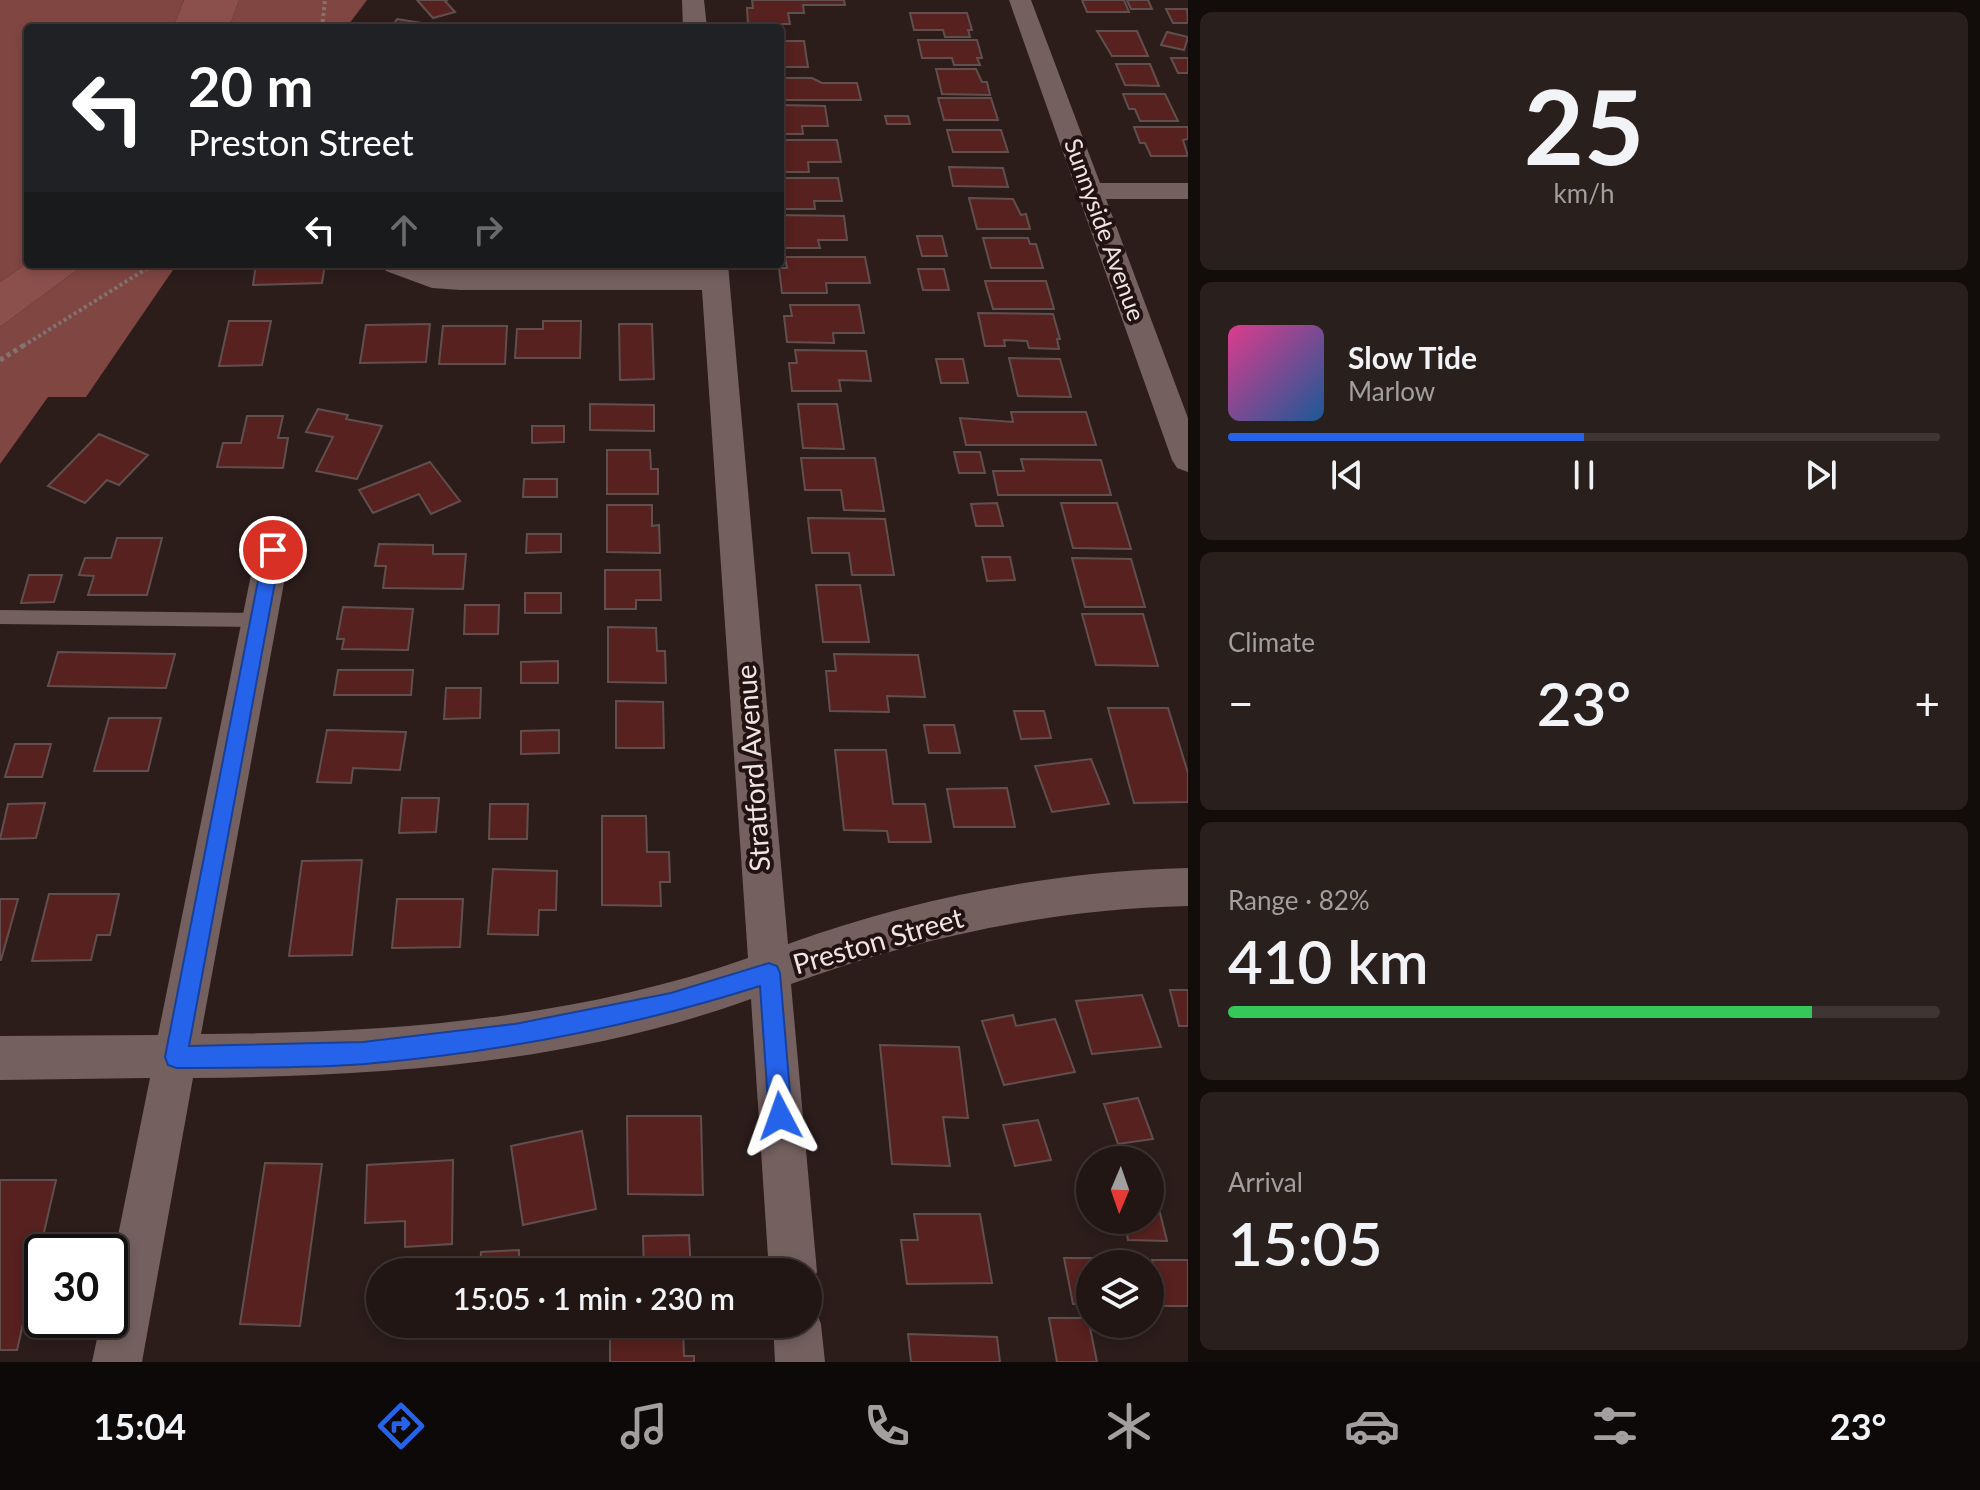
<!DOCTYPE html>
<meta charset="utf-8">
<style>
body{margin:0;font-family:Lato,sans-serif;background:#291f1d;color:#f1f3f6;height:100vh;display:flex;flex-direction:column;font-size:30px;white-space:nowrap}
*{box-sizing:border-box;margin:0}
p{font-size:26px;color:#a29fa0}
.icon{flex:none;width:44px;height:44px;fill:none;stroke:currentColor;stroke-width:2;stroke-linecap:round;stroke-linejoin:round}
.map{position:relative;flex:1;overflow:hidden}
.panel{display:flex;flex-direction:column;gap:12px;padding:12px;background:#120c0b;width:792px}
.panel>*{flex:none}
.top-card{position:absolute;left:24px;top:24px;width:760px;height:244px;border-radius:8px;box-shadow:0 4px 12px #0003,0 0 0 2px #3e3534;background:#202124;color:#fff;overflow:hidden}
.needle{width:52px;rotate:182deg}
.controls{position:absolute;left:1076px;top:1146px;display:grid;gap:16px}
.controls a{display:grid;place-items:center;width:88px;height:88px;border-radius:50%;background:#211614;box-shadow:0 4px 12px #0003,0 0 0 2px #3e3534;font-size:40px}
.speed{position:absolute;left:24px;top:1234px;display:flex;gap:16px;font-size:40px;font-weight:700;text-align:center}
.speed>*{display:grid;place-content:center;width:104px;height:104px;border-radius:50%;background:#211614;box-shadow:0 4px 12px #0003,0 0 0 2px #3e3534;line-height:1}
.speed .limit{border:4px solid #111;border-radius:12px;background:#fff;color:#111}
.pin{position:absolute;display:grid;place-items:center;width:68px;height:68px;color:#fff;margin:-34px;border:4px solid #fff;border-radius:50%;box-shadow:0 2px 8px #0007}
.me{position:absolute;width:88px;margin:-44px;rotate:356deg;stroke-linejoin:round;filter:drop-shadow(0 0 6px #0008)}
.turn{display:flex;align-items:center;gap:28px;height:168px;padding:0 32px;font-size:36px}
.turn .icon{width:104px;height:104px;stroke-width:2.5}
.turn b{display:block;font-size:56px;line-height:68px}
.lanes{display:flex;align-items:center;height:76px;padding:0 32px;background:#0003;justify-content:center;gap:40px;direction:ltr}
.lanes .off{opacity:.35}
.big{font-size:60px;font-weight:600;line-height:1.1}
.panel .widget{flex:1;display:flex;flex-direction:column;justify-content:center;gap:12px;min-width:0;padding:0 28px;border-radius:12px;background:#291f1d}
.panel .dial{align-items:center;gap:0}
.dial b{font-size:104px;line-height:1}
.song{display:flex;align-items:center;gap:24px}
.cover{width:96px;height:96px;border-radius:12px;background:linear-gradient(135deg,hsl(330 70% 55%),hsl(210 70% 35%))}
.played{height:8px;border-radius:4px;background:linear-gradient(90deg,#2563eb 50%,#3e3534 50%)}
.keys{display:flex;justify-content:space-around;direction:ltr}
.heat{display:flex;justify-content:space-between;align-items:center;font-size:44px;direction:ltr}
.charge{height:12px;border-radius:6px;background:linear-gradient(90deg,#34c759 82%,#3e3534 0)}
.trip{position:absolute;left:366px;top:1258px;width:456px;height:80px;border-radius:40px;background:#211614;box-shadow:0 4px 12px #0003,0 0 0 2px #3e3534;font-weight:600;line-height:80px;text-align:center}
.tabs{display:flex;height:128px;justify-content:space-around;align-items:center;background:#0d0908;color:#a29fa0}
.tabs .icon{width:56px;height:56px}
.tabs .selected{color:#2563eb}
.tabs b{font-size:36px;color:#f1f3f6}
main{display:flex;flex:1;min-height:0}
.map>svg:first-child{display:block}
.forest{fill:#804642}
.water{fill:#8c504c}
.building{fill:#56211f;stroke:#614f4e;stroke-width:2}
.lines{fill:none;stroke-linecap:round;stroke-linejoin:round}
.path-far1{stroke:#817372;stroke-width:4;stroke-dasharray:3 3;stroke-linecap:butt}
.path{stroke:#817372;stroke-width:5;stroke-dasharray:4 4;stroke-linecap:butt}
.lane{fill:#74615f;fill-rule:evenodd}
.street{fill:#74615f;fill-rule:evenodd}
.route{fill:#2563eb;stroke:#184099;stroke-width:2}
.labels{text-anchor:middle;stroke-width:8;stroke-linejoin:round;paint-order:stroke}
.far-street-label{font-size:24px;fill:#f0e5e4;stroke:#221312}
.street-label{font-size:28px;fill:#f0e5e4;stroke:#221312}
</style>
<main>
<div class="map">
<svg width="1188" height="1362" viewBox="0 0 1188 1362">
<rect width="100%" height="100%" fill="#2c1d1b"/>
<path class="forest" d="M0 0H184L173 28H28V263L0 282Z
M239 0H367L346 28H229Z
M85 264H177L86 397H48L0 464V327Z"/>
<path class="water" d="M184 0H239L229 28H173Z
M28 263 85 264 0 327V282Z"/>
<path class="building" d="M417 0H448L445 1 455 12 433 18Z
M752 0H844L845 5H803L804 13H788L790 24H748L747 8H753Z
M1082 0H1124L1129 12H1087Z
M1127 0H1148L1152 9H1131Z
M1166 9H1187L1188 23H1173Z
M910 13H967L972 30H968L970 37H945L943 30H914Z
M397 19 428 24 426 28H391Z
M1097 31H1137L1148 56H1112Z
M1167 32 1188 37 1184 50 1161 45Z
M918 40H977L982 58H977L980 65H954L952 58H922Z
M780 41H804L808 67H780Z
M1171 58H1188V73H1178Z
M1116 64H1150L1159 86 1125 85Z
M936 69H976L982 82H987L990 95 942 94Z
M780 78H812L822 83H857L861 100H780Z
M1123 94H1165L1178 121H1140L1135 109H1129Z
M938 98H991L998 120H944Z
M780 105 825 106 828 126H802L803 134H780Z
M885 116H908L910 124H887Z
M1134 127H1188V139L1183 140 1188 156H1151L1145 143H1140Z
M947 130H1001L1008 152H953Z
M780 140H837L841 162H808L809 172H780Z
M949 167 1003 168 1008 187 953 186Z
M780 178H838L842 201H814L815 209H780Z
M969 198 1013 199 1021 215 1026 214 1030 229H977Z
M780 215 844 216 847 240H818L820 248H780Z
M917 236H942L947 256H922Z
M983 238H1028L1030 244H1036L1043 268H991Z
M785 257H865L870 283H826L827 293H782L779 268H787Z
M256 264H325L322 283 253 285Z
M918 269H944L949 290H923Z
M985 281H1046L1054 309H993Z
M790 305H859L864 333H833L834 343 787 342 784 316H792Z
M978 313 1053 314 1060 339H1057L1059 349 1029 348 1027 341 1004 340 1005 346H985Z
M229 321H271L262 365 219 366Z
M543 321H581L580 358H515L517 329H543Z
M430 324 426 362 360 363 366 325Z
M619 324H652L654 379 620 380Z
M443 326H507L505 364H439Z
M795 350 866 351 871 381 839 380 841 391H792L789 363H797Z
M1009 358 1060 359 1071 397 1018 396Z
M936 359H963L968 383H941Z
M590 404 654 405V431L590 430Z
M798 404H837L844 449 803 448Z
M318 409 348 415 346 419 382 426 357 479 316 471 333 437 306 432Z
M1011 412H1086L1096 445H966L960 418 1013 422Z
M247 416H283L278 438H288L283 468 217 467 223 443H241Z
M532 426H564V442L532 443Z
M99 434 148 455 119 485 107 480 85 503 48 486Z
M607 450H650L651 469H658V494H607Z
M954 452H980L985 473H959Z
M801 458H875L884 511 844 510 841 490H805Z
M1021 459 1101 460 1111 495H998L993 471H1024Z
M430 462 460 501 431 514 419 494 373 513 359 490Z
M524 479H557V497H523Z
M997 503 1003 526H976L971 504Z
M1061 503H1117L1131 549 1073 548Z
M607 505H652V526L659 525 660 553 607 552Z
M808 518 885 519 894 575H852L849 553H812Z
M527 534H561V552L526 553Z
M117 538H162L147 595H88L94 576 79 575 85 558H111Z
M379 544 433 545V554H466L463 589 383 588 386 566H375Z
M982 557H1010L1015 580 987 581Z
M1072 558 1131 559 1145 607H1085Z
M605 570H660L661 600H636V609H605Z
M29 575H62L54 602 21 603Z
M816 585H860L869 642H823Z
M525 593H561V613H525Z
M465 605H499L498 634H464Z
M343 607 413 609 408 650 342 649 344 639H337Z
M1082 614H1143L1158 666 1096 665Z
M608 627 656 628 657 651H665L666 683 608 682Z
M58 652 175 654 166 688 48 686Z
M834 654 918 655 925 697 887 696 889 712 830 711 826 671H836Z
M558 661V683H521V662Z
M338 670H413L411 695H334Z
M446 688H481L480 718 444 719Z
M616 701 663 702 664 748H616Z
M1108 708H1168L1188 773V802L1134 803Z
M1014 711H1044L1051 738 1021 739Z
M109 718H161L148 771H94Z
M924 725H954L960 753H929Z
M327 730 406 732 400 770 353 768 351 783 317 782Z
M559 730V753L521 754V731Z
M15 744H51L42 777H5Z
M835 750H886L893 804H925L931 842H889L887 831 844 830Z
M1091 759 1109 804 1052 812 1035 766Z
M1007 788 1015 827H954L947 789Z
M402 798H439L436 832 399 833Z
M45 803 36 838 0 839 8 804Z
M490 804H528L527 839H489Z
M602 816H646L647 852H669L670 882H660L661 906 602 905Z
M362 860 352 955 289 956 302 861Z
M493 869 557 871 556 910H539L538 935 488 934Z
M49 894H119L110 935H97L91 960 32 961Z
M0 899H18L1 960H0Z
M397 899H463L460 947 392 948Z
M1170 990H1188V1026H1179Z
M1142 995 1161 1047 1092 1054 1076 1001Z
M1013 1015 1016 1026 1055 1019 1075 1072 1004 1085 982 1021Z
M880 1045 959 1047 968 1118 943 1117 950 1166 892 1164Z
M1138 1098 1153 1139 1118 1144 1104 1104Z
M627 1116H701L703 1195 628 1194Z
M1038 1120 1051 1160 1015 1166 1003 1125Z
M582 1131 596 1209 523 1225 511 1146Z
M453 1160 452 1244 405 1247V1221L365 1223 367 1165Z
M265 1163 322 1164 300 1326 240 1324Z
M0 1180H56L17 1350H0Z
M1150 1197H1156L1167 1241 1128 1240 1124 1220H1150Z
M914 1214H980L992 1283 907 1284 901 1240H918Z
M689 1235 691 1272H644L643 1236Z
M519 1250V1272H480L481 1252Z
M1064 1258H1103L1104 1264H1090V1304H1073Z
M1152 1260H1188V1306H1162Z
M1049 1318H1088L1097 1362H1057Z
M610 1324H683L684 1356H694V1362H610Z
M908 1334 997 1337 1000 1362H911Z"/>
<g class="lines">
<path class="path-far1" d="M322 28 325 0
M23 346 154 264"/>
<path class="path" d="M0 360 26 344"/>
<path class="lane" d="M0 610 260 613 266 615 269 620 266 625 260 627 0 624Z"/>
<path class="street" d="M682 0H704L707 28H683Z
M1009 0H1031L1100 183H1188V199H1106L1188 418V472L1177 468 1172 460Z
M382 264H423L435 269 460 270H700V264H728L788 944C915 898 1053 871 1188 868V906C1054 909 917 937 791 984L817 1272 808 1289V1272H769L751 999C571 1064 382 1076 193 1078L142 1362H92L101 1320H110V1275L150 1078 0 1080V1036L158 1035 256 550 261 541 273 537 285 541 290 550 201 1034C386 1033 572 1020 748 958L702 290H460L432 288 386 271Z
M808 1304 814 1307 821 1324 825 1362H775L773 1324H808Z"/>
</g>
<path class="route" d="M273 543 281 550 189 1046 363 1042 515 1024 671 993 769 963 777 966 780 973 792 1116 788 1124 780 1127 772 1124 769 1116 760 986C631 1027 500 1052 365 1064 303 1069 239 1067 176 1068L168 1065 165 1057 264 550Z"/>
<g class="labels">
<g class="far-street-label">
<text transform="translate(1104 230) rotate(70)" y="8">Sunnyside Avenue</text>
</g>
<g class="street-label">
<text transform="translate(753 768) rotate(-94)" y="10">Stratford Avenue</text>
<text transform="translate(878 941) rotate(-16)" y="10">Preston Street</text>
</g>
</g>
</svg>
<div class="controls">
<a><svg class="needle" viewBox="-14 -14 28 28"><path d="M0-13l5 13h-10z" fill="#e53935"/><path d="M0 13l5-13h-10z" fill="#a29fa0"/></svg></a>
<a><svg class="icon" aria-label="layers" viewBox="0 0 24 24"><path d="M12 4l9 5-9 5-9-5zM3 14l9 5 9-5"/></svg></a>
</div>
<div class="speed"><div class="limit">30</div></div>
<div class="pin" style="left:273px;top:550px;background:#d93025"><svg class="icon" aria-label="arrive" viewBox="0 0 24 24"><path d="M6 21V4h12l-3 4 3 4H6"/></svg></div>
<svg class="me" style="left:780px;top:1116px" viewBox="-20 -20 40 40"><path d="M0-17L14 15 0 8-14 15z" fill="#2563eb" stroke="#fff" stroke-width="4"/></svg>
<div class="trip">15:05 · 1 min · 230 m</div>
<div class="top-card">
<div class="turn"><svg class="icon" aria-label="left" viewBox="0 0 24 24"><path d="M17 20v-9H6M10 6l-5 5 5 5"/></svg><div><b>20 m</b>Preston Street</div></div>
<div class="lanes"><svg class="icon" aria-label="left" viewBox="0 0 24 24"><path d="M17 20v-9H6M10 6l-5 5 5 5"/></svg><svg class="icon off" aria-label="ahead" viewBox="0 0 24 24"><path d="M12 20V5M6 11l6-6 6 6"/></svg><svg class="icon off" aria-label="right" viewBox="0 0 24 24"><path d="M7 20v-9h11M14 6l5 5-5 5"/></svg></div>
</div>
</div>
<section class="panel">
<div class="widget dial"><b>25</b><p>km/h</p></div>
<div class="widget">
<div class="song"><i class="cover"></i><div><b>Slow Tide</b><p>Marlow</p></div></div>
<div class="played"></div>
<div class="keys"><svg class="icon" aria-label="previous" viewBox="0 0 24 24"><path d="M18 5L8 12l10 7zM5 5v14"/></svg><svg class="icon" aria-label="pause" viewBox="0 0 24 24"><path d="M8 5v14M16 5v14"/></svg><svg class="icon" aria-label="next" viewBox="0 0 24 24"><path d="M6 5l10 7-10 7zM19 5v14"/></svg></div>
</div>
<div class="widget"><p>Climate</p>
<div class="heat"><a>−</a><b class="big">23°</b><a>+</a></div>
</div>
<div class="widget"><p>Range · 82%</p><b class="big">410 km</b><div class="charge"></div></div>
<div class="widget"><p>Arrival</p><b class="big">15:05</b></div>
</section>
</main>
<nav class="tabs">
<b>15:04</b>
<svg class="icon selected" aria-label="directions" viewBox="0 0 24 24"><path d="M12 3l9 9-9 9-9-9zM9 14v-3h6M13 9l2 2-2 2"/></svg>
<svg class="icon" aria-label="music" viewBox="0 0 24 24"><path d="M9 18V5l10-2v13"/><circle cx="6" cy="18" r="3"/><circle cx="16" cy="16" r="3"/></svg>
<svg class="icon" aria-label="phone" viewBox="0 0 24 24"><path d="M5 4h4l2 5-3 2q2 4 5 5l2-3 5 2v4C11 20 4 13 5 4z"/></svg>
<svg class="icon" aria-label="climate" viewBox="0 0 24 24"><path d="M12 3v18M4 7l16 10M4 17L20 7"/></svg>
<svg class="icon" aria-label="car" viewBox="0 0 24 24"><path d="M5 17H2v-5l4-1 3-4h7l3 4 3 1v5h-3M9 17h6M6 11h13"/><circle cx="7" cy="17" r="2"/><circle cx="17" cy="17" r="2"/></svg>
<svg class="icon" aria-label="filters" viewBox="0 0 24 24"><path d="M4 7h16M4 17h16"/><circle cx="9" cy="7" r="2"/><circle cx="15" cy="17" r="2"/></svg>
<b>23°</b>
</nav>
